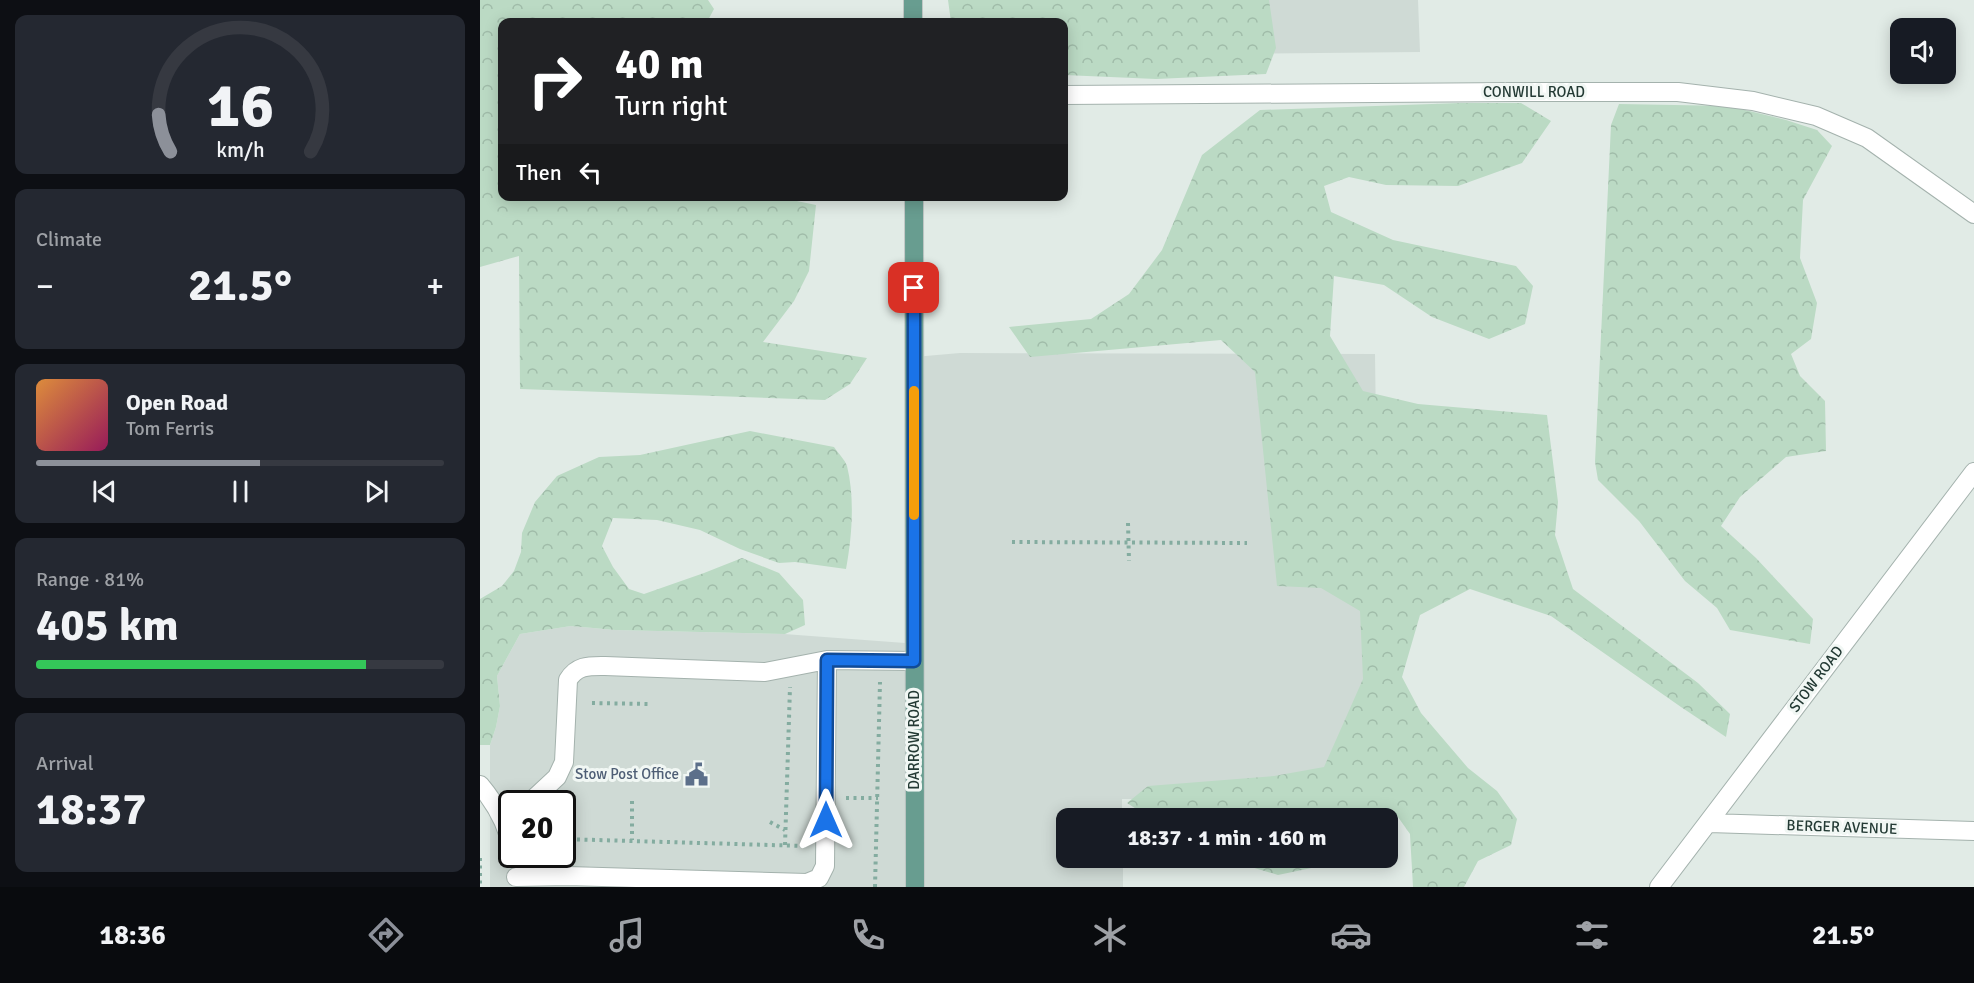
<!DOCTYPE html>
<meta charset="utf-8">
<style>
body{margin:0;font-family:Signika,sans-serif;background:#242831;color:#f1f3f6;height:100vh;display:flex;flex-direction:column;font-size:22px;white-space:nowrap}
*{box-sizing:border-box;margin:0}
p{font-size:20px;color:#9ea1a6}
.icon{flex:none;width:33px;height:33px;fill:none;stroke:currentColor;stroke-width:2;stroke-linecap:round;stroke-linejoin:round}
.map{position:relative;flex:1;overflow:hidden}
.sheet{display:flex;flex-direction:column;gap:15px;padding:15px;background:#0d0f14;width:480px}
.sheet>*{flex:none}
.hud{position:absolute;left:18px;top:18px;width:570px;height:183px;border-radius:12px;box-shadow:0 3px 15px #0003;background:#202124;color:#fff;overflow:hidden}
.buttons{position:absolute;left:1410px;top:18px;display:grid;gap:12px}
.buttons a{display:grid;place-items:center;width:66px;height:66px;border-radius:12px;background:#171b24;box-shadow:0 3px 15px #0003;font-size:30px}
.speed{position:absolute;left:18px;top:790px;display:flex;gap:12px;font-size:30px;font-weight:700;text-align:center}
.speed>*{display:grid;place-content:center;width:78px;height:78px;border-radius:50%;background:#171b24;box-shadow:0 3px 15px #0003;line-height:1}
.speed .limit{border:3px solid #111;border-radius:9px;background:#fff;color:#111}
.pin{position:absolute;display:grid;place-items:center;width:51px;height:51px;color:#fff;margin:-26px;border-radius:12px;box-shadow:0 3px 9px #0006}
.me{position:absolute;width:66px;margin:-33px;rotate:0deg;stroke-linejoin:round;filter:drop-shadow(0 0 4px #0008)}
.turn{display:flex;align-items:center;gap:21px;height:126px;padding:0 18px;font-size:27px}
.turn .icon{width:78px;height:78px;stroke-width:2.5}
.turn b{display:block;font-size:42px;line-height:51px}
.then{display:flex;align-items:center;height:57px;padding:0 18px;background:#0003;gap:12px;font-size:22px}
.big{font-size:45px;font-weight:800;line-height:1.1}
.sheet .card{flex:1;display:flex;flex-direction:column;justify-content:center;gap:9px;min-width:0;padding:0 21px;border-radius:12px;background:#242831}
.sheet .dial{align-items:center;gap:0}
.dial svg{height:156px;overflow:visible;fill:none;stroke:#363941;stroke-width:7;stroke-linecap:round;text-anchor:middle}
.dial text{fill:#f1f3f6;stroke:none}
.song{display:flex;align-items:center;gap:18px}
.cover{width:72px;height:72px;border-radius:9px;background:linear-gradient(135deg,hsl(30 70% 55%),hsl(330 70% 35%))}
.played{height:6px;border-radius:3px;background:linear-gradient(90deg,#8c9099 55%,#363941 55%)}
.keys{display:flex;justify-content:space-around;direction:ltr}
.heat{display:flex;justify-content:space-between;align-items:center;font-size:33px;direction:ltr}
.charge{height:9px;border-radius:4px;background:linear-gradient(90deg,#34c759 81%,#363941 0)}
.trip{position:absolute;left:576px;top:808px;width:342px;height:60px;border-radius:12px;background:#171b24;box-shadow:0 3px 15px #0003;font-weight:800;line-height:60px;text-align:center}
.menu{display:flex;height:96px;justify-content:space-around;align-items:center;background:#090b0e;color:#9ea1a6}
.menu .icon{width:42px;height:42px}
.menu .active{color:#8c9099}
.menu b{font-size:27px;color:#f1f3f6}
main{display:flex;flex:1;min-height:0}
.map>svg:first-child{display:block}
.built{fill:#cfdad5;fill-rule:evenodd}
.forest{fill:url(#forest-crowns)}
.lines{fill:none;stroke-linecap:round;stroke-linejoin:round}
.minor-casing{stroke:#a4b2ad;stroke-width:20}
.major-casing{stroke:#c1c8c6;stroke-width:20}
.path{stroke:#84aca0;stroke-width:4;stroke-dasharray:3 4.5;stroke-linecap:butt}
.minor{stroke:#fff;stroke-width:18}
.major{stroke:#689d90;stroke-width:18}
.route-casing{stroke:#114b97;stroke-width:15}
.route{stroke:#1a73e8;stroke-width:10}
.slow{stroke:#f59e0b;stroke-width:10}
.labels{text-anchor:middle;stroke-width:6;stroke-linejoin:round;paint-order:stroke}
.street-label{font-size:15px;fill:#233a34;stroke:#f1f7f4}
.service-label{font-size:15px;fill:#4e5e75;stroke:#f1f7f4;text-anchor:end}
</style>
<main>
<section class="sheet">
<div class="card dial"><svg viewBox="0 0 100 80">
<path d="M14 69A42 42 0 1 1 86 69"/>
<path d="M14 69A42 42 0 0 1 8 50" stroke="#8c9099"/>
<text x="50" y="56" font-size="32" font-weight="700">16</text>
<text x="50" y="72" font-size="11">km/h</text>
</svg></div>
<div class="card"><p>Climate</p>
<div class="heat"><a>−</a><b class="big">21.5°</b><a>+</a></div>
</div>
<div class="card">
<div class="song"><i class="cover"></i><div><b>Open Road</b><p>Tom Ferris</p></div></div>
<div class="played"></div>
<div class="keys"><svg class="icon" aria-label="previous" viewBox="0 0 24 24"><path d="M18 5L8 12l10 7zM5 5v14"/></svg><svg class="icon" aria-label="pause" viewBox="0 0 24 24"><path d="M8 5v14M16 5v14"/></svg><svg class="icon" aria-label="next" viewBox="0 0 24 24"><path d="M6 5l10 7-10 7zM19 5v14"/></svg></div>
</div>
<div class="card"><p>Range · 81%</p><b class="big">405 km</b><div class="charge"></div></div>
<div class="card"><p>Arrival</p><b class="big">18:37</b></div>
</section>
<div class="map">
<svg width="1494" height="887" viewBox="0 0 1494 887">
<defs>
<pattern id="forest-crowns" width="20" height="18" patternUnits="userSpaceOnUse" patternTransform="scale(1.5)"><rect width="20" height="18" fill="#bbdac4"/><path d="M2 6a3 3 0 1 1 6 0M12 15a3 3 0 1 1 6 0" fill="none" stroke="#a0bca9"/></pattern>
</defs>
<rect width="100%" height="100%" fill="#e1ebe6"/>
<path class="built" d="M742 0H938L940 52 743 54Z
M480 353 895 354 901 801 642 799V819H586V858H643V887H435L434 357Z
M91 626 135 630 304 634 425 643 429 887H10V745L16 727 20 706 17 676 40 634ZM32 804H82V855H32Z"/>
<path class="forest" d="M0 0H228L234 9 227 22H22V196H293L336 205 329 271 314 301 283 342 387 358 370 384 345 400 40 389 39 256 0 267Z
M468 0H789L796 48 786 74 676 79 584 75V22H471Z
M980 103H1041L1071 121 1042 163 978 186 906 185 869 177 844 186 851 212 913 240 1036 266 1053 286 1045 324 1009 339 952 317 904 285 854 276 850 336 883 391 938 404 1067 415 1078 502 1075 535 1093 589 1218 683 1250 714 1246 737 1201 707 1071 616 990 589 940 615 922 677 941 713 988 768 1017 791 1037 819 1031 845 998 861 984 887H933L930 834 913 810 870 809 869 819H672L647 803 668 786 794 776 844 767 883 679 880 611 841 588 797 586 775 372 741 340 550 357 529 327 611 319 649 294 682 250 722 155 780 110Z
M1139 104 1249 106 1306 120 1337 130 1352 146 1323 200 1320 258 1337 303 1331 339 1311 354 1320 376 1345 401 1346 451 1306 457 1260 497 1241 526 1276 558 1333 619 1330 644 1250 630 1237 608 1205 581 1159 521 1118 480 1115 462 1131 125Z
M270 431 354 447C358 453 365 460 367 466 375 498 372 537 366 569L315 562 299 563 260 549 220 530 177 520 133 518 122 546 133 567 149 589 164 594 224 573 262 558 299 573 323 600 325 625 305 634 135 630 91 626 40 634 17 676 20 706 16 727 10 745H0V599L22 586 34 571 41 552 42 533 55 502 77 476 119 457 160 455Z
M741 858H853L841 866 798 875Z"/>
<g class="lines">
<defs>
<path id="minor" d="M584 95 1035 92H1198L1273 101 1336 116 1387 138 1494 214
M0 785C15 803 28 826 32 849
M48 804 77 777 84 762 88 680C97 665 109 666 125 666L285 672 347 660
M1229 823 1494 831
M36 877 88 876 327 883 339 878 345 866 347 660 434 661
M1179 887 1494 472"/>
<path id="major" d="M433 0V22
M434 196 435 887"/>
</defs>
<use href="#minor" class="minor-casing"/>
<use href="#major" class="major-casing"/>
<path class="path" d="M648 523 649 561
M532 542 767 543
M112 703 169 704
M366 798H398
M152 801V840
M290 822 305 830
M82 839 325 846
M305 845 310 687
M0 858V885
M395 887 400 682"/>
<use href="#minor" class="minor"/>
<use href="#major" class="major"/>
</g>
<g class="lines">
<defs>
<path id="route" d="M346 820 347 660 434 661V288"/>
</defs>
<use href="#route" class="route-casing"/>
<use href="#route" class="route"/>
<path class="slow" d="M434 391V515"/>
</g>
<defs>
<symbol id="civic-bare" viewBox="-9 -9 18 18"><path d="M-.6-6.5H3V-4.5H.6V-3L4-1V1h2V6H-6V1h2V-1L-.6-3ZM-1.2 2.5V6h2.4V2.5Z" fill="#5c6f8a" stroke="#f1f7f4" stroke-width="2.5" paint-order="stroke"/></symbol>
</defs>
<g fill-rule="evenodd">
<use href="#civic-bare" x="200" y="758" width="33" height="33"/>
</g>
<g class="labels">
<g class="street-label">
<text x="1054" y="97">CONWILL ROAD</text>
<text transform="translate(1336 679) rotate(-53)" y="5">STOW ROAD</text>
<text transform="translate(434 740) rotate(-90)" y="5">DARROW ROAD</text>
<text transform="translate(1362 827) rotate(2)" y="5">BERGER AVENUE</text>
</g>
<g class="service-label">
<text x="199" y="779">Stow Post Office</text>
</g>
</g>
</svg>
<div class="buttons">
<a><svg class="icon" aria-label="sound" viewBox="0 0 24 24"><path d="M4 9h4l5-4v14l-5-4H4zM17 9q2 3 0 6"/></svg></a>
</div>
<div class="speed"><div class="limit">20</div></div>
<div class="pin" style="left:434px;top:288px;background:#d93025"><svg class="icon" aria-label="arrive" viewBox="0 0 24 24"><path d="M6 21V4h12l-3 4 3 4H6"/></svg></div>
<svg class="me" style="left:346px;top:820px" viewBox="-20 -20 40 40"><path d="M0-17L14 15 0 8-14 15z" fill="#1a73e8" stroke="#fff" stroke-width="4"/></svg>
<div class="trip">18:37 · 1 min · 160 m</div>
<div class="hud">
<div class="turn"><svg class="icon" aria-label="right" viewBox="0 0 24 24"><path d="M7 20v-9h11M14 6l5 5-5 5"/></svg><div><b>40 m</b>Turn right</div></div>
<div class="then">Then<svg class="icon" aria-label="left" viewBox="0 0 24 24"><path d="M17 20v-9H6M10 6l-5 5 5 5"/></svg></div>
</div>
</div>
</main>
<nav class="menu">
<b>18:36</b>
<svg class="icon active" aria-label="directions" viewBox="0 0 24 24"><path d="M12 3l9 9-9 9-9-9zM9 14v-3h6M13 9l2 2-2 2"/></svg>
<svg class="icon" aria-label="music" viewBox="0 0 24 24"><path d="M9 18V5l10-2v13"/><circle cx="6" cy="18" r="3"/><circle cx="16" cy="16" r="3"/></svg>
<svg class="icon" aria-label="phone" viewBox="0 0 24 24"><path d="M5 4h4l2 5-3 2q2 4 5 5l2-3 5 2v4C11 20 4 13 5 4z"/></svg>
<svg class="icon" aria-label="climate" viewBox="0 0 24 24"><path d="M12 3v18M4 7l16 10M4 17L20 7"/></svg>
<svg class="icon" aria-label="car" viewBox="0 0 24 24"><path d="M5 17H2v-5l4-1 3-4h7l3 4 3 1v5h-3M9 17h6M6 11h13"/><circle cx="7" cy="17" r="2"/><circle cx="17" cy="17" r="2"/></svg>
<svg class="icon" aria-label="filters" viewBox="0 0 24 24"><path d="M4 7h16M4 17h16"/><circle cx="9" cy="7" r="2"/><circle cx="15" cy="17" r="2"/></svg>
<b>21.5°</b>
</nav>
